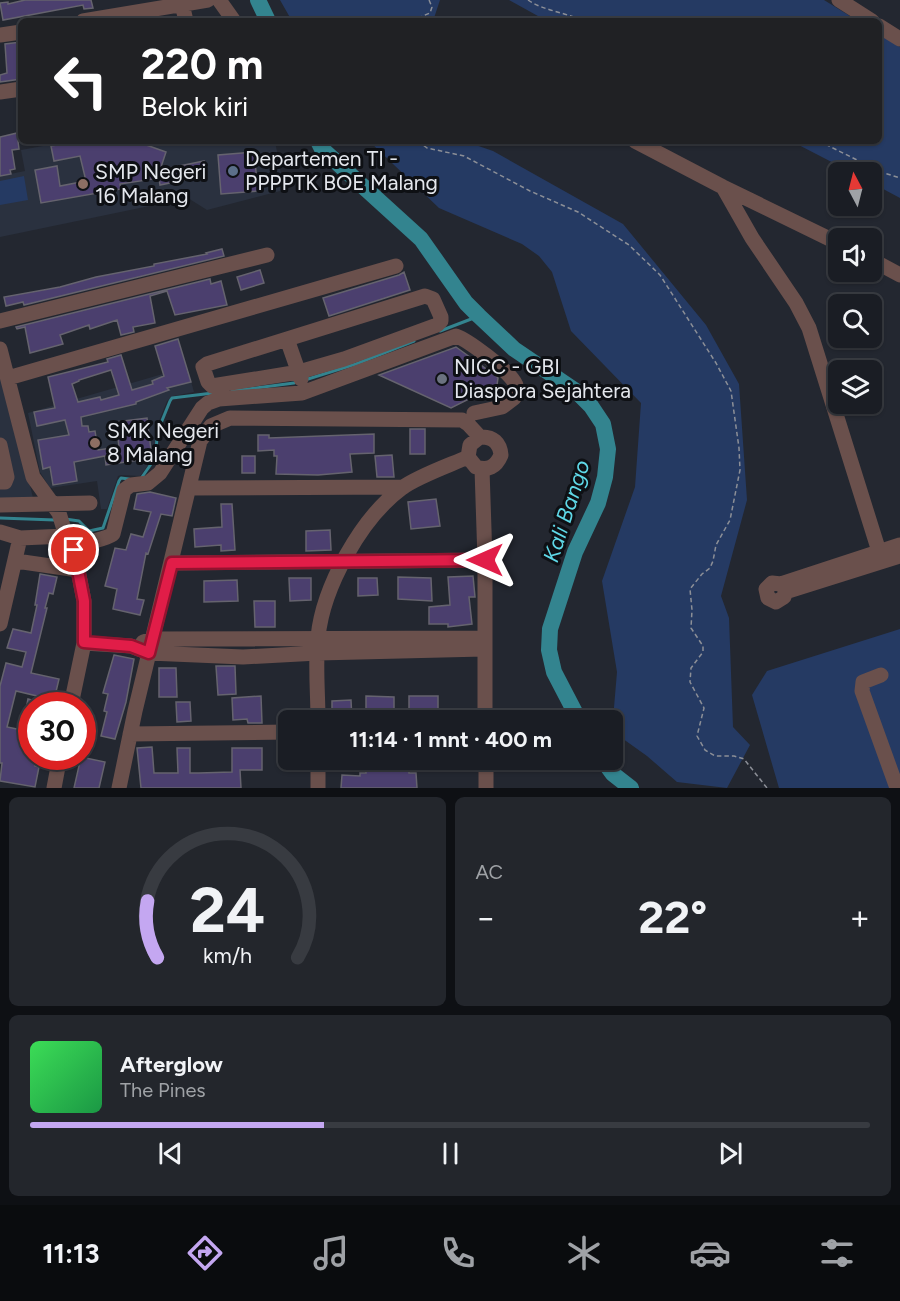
<!DOCTYPE html>
<html lang="id">
<meta charset="utf-8">
<style>
body{margin:0;font-family:Figtree,sans-serif;background:#23262c;color:#f1f3f6;height:100vh;display:flex;flex-direction:column;font-size:22px;white-space:nowrap}
*{box-sizing:border-box;margin:0}
p{font-size:20px;color:#9fa2a6}
.icon{flex:none;width:33px;height:33px;fill:none;stroke:currentColor;stroke-width:2;stroke-linecap:round;stroke-linejoin:round}
.map{position:relative;height:788px;overflow:hidden}
.drawer{display:flex;flex-direction:column;gap:9px;padding:9px;background:#0e1014;flex:1}
.drawer>*{flex:none}
.banner{position:absolute;left:18px;top:18px;width:864px;height:126px;border-radius:9px;box-shadow:0 2px 4px #0004,0 0 0 2px #383b41;background:#202124;color:#fff;overflow:hidden}
.needle{width:39px;rotate:353deg}
.controls{position:absolute;left:828px;top:162px;display:grid;gap:12px}
.controls a{display:grid;place-items:center;width:54px;height:54px;border-radius:9px;background:#1a1d24;box-shadow:0 2px 4px #0004,0 0 0 2px #383b41;font-size:30px}
.speed{position:absolute;left:18px;top:692px;display:flex;gap:12px;font-size:30px;font-weight:700;text-align:center}
.speed>*{display:grid;place-content:center;width:78px;height:78px;border-radius:50%;background:#1a1d24;box-shadow:0 2px 4px #0004,0 0 0 2px #383b41;line-height:1}
.speed .limit{border:9px solid #d22;background:#fff;color:#111}
.pin{position:absolute;display:grid;place-items:center;width:51px;height:51px;color:#fff;margin:-26px;border:3px solid #fff;border-radius:50%;box-shadow:0 2px 6px #0007}
.me{position:absolute;width:66px;margin:-33px;rotate:270deg;stroke-linejoin:round;filter:drop-shadow(0 0 4px #0008)}
.turn{display:flex;align-items:center;gap:21px;height:126px;padding:0 24px;font-size:27px}
.turn .icon{width:78px;height:78px;stroke-width:2.5}
.turn b{display:block;font-size:42px;line-height:51px}
.big{font-size:45px;font-weight:700;line-height:1.1}
.drawer .widget{flex:1;display:flex;flex-direction:column;justify-content:center;gap:9px;min-width:0;padding:0 21px;border-radius:9px;background:#23262c}
.drawer .dial{align-items:center;gap:0}
.dial svg{height:156px;overflow:visible;fill:none;stroke:#383b41;stroke-width:7;stroke-linecap:round;text-anchor:middle}
.dial text{fill:#f1f3f6;stroke:none}
.song{display:flex;align-items:center;gap:18px}
.cover{width:72px;height:72px;border-radius:9px;background:linear-gradient(135deg,hsl(130 70% 55%),hsl(140 70% 35%))}
.played{height:6px;border-radius:3px;background:linear-gradient(90deg,#c4a7f1 35%,#383b41 35%)}
.keys{display:flex;justify-content:space-around;direction:ltr}
.heat{display:flex;justify-content:space-between;align-items:center;font-size:33px;direction:ltr}
.drawer .tiles{flex:1;display:grid;gap:9px;grid-template-columns:1fr 1fr}
.widget:last-child{grid-column:span 2}
.trip{position:absolute;left:278px;top:710px;width:345px;height:60px;border-radius:9px;background:#1a1d24;box-shadow:0 2px 4px #0004,0 0 0 2px #383b41;font-weight:700;line-height:60px;text-align:center}
.tabs{display:flex;height:96px;justify-content:space-around;align-items:center;background:#0a0c0e;color:#9fa2a6}
.tabs .icon{width:42px;height:42px}
.tabs .current{color:#c4a7f1}
.tabs b{font-size:27px;color:#f1f3f6}
.map>svg:first-child{display:block}
.built{fill:#2a313f}
.green{fill:#253a63}
.lines{fill:none;stroke-linecap:round;stroke-linejoin:round}
.stream{stroke:#33848f;stroke-width:3}
.river{stroke:#33848f;stroke-width:16}
.building{fill:#4b3f6e;stroke:#65636e;stroke-width:1.5;fill-rule:evenodd}
.path{stroke:#8c8f97;stroke-width:1.5;stroke-dasharray:4.5 3;stroke-linecap:butt}
.minor{stroke:#6a504c;stroke-width:15}
.route-casing{stroke:#92132f;stroke-width:15}
.route{stroke:#e11d48;stroke-width:10}
.service-dot{fill:#5c6f8a;stroke:#0e1014;stroke-width:2}
.education-dot{fill:#8d6e63;stroke:#0e1014;stroke-width:2}
.worship-dot{fill:#6b7280;stroke:#0e1014;stroke-width:2}
.labels{text-anchor:middle;stroke-width:6;stroke-linejoin:round;paint-order:stroke}
.poi-label{font-size:21px;fill:#e4e7ed;stroke:#0e1014;text-anchor:start}
.water-label{font-size:22px;font-style:italic;fill:#5fd8e7;stroke:#0e1014}
</style>
<div class="map">
<svg width="900" height="788" viewBox="0 0 900 788">
<rect width="100%" height="100%" fill="#232730"/>
<path class="built" d="M70 141H275L284 190 207 210 188 198 0 237V176L25 171 21 150Z
M0 361 34 502 0 499Z
M187 367 194 392 173 396 167 401 155 431V456L140 476 121 475 118 476 107 509H101L97 481 50 488 40 472 28 413Z"/>
<path class="green" d="M280 0H440L433 21H292Z
M509 0H824L858 21H547Z
M879 34 900 47V198L872 183V172H851L791 141H879Z
M369 141H464L493 151 623 224 706 325 739 384 747 500 721 596 729 618 733 727 750 745 727 788 677 782 647 756 612 731 617 672 602 581 635 487 641 403 571 331 552 272 539 256 522 244 439 208Z
M24 176 28 200 0 205V181Z
M900 629V788H779L752 695 767 671Z"/>
<g class="lines">
<path class="stream" d="M440 331 479 316
M308 379 356 364 414 341
M232 391 294 383
M142 477 156 457 157 433 170 401 172 398 213 393
M0 518 55 520
M65 519 79 521 89 531 103 528 119 481 121 478 129 479"/>
<path class="river" d="M258 0 268 21
M318 141 322 149 421 239 466 303 479 316 514 349 576 391 591 406 603 424 608 449 605 477 598 503 575 552 550 629 549 650 554 672 579 720
M602 759 613 774 631 788"/>
</g>
<path class="building" d="M25 0H91L93 8 84 9 83 5 3 20 0 3 8 2V4Z
M21 42V79L0 82V75L7 73 5 44Z
M17 133 19 149 12 150 15 169 10 170 11 174 0 176V137Z
M80 141H135L166 152 160 170 204 161V176L160 185 159 178 120 184 121 189 41 203 35 170 57 166 60 186 86 181 80 156 54 161 51 146Z
M254 152 258 191 221 194 218 155Z
M222 249 224 256 24 305 23 302 6 306 4 297 60 287 96 277 154 266V264L207 254 206 253Z
M260 270 264 283 241 290 237 277Z
M404 272 410 290 329 316 323 298 399 275Z
M210 279 211 284 221 281 227 305 175 315 167 291 150 296 155 323 133 327 134 332 121 335 117 320 90 329 89 325 60 335 63 344 30 353 25 327 17 329 16 327Z
M178 339 191 382 167 388 169 390 136 402V404L81 417 82 426H88L89 432 95 431 98 450 119 447 116 422 147 418 152 458 106 465 105 456 74 462 77 481 53 485 50 467 43 469 38 440 69 435 65 420 37 426 34 412 55 408 48 377 108 362 107 359 121 355 132 390 153 384 152 381 164 376 155 346ZM111 370 119 395 101 400 100 397 78 402 72 384 79 381V380Z
M456 347 496 376 498 378 497 385 451 408 379 375Z
M410 429H425V454H410Z
M374 434V453L350 454 352 472 318 475 276 474 277 456H274V450L258 451V435H269V438Z
M392 455 394 477H377L375 456Z
M242 456H255V473H242Z
M150 492 176 498 172 516 161 514 148 554 146 553 137 599 144 600 140 615 113 609 117 589 105 586 115 548 126 550 131 534 143 537 151 512 134 509 137 494Z
M436 499 440 526 411 529 408 502Z
M221 504H232L235 550 221 551V545L195 547 194 529 222 527Z
M330 530 331 550 306 551V531Z
M40 574 57 577 53 594 49 593 45 608H47L31 673 59 679 54 700 16 691 7 727 22 730 28 699 32 700V730L28 747 32 748V756H37L35 766 39 767 35 787 0 781 2 763H0V686L6 663 22 667 26 652 7 648 13 629 31 633 37 605H35Z
M473 576 475 597H469L472 624 448 627V624H429V607L450 605 448 577Z
M398 577 431 578 432 601 398 599Z
M289 578H311V600L290 601Z
M358 578H377L378 595 358 596Z
M237 580 238 601 204 602V581Z
M254 601H275V627H255Z
M114 655 134 659 126 702 115 739 101 736 107 712 104 711 108 694 103 693Z
M216 666H235L236 694 218 695Z
M159 668H176L177 697H159Z
M261 696 262 723H248L247 719 233 720 232 698Z
M366 696 394 697V719H366Z
M409 696H438V720H409Z
M351 700 352 720H332V701Z
M176 702H190L191 721 177 722Z
M152 747 154 773H178L177 748H190V773H199L232 772V748H262V770H240L241 788H141L137 748Z
M81 757 105 762 99 788H74Z
M366 759H408L409 773H416L417 788H341L342 775 360 776V773H366Z"/>
<g class="lines">
<path class="path" d="M528 0C544 11 565 12 583 21
M411 21 430 13 432 7 429 0
M418 141 427 148 464 156 530 191 578 212 629 245 660 275 716 363 731 391 739 448 740 470 730 520 716 545 713 561 710 568 702 574 690 589 692 610 691 628 703 646V652L691 668 690 682 704 708 697 736 705 750 715 756H734L744 759 767 788
M819 141 881 172 900 178"/>
<path class="minor" d="M219 0 234 21
M839 0 872 21
M182 4 186 21
M83 21 208 0
M879 26 900 39
M0 35 21 32
M0 92 21 89
M635 141 723 187 838 243
M723 187 752 238 796 303 809 328 882 561
M872 260 900 275
M425 296 433 299 441 317V321L437 325 344 359 299 372 212 386 208 382 203 367 207 364Z
M0 321 267 255
M287 339 301 379
M0 349 33 477 59 513 66 536 74 550 78 570 84 601V643L71 705
M8 378 396 266
M0 445 7 477 5 482H0
M482 469 485 560V720
M189 488 403 487
M0 505 90 503
M0 532 20 538 66 536
M900 545 781 584 772 583 766 589 768 598 776 602 784 597 785 592 900 556
M74 550C88 539 101 542 113 534L124 490 131 485 148 483 160 473 202 408 208 403 219 399 302 393 456 336C470 341 505 369 513 380 518 386 517 392 514 398L502 407 474 413
M16 561 78 570
M172 563 485 560
M0 624 20 538
M143 642 152 639 484 638
M84 643 131 646 149 653 243 657 318 653 484 649
M881 675 863 682 862 691 897 788
M318 720C318 694 315 663 318 637 323 587 361 518 402 488 416 477 450 465 468 457
M130 734 288 732
M318 759V788
M486 759V788
M54 788 60 756
M119 788 135 711 200 441 211 426 230 418 462 420 468 424 480 437C493 436 500 443 501 455 496 467 488 471 476 467L468 457 470 445 480 437"/>
</g>
<g class="lines">
<defs>
<path id="route" d="M74 550 84 601V642L131 646 149 653 172 563 485 560"/>
</defs>
<use href="#route" class="route-casing"/>
<use href="#route" class="route"/>
</g>
<circle class="service-dot" cx="233" cy="171" r="6"/>
<g class="education-dot">
<circle cx="83" cy="184" r="6"/>
<circle cx="95" cy="443" r="6"/>
</g>
<circle class="worship-dot" cx="442" cy="379" r="6"/>
<g class="labels">
<g class="poi-label">
<text x="245" y="166">Departemen TI -<tspan x="245" dy="24">PPPPTK BOE Malang</tspan></text>
<text x="95" y="179">SMP Negeri<tspan x="95" dy="24">16 Malang</tspan></text>
<text x="454" y="374">NICC - GBI<tspan x="454" dy="24">Diaspora Sejahtera</tspan></text>
<text x="107" y="438">SMK Negeri<tspan x="107" dy="24">8 Malang</tspan></text>
</g>
<g class="water-label">
<text transform="translate(566 511) rotate(-72)" y="8">Kali Bango</text>
</g>
</g>
</svg>
<div class="controls">
<a><svg class="needle" viewBox="-14 -14 28 28"><path d="M0-13l5 13h-10z" fill="#e53935"/><path d="M0 13l5-13h-10z" fill="#9fa2a6"/></svg></a>
<a><svg class="icon" aria-label="sound" viewBox="0 0 24 24"><path d="M4 9h4l5-4v14l-5-4H4zM17 9q2 3 0 6"/></svg></a>
<a><svg class="icon" aria-label="search" viewBox="0 0 24 24"><circle cx="10" cy="10" r="6"/><path d="M15 15l6 6"/></svg></a>
<a><svg class="icon" aria-label="layers" viewBox="0 0 24 24"><path d="M12 4l9 5-9 5-9-5zM3 14l9 5 9-5"/></svg></a>
</div>
<div class="speed"><div class="limit">30</div></div>
<div class="pin" style="left:74px;top:550px;background:#d93025"><svg class="icon" aria-label="arrive" viewBox="0 0 24 24"><path d="M6 21V4h12l-3 4 3 4H6"/></svg></div>
<svg class="me" style="left:485px;top:560px" viewBox="-20 -20 40 40"><path d="M0-17L14 15 0 8-14 15z" fill="#e11d48" stroke="#fff" stroke-width="4"/></svg>
<div class="trip">11:14 · 1 mnt · 400 m</div>
<div class="banner">
<div class="turn"><svg class="icon" aria-label="left" viewBox="0 0 24 24"><path d="M17 20v-9H6M10 6l-5 5 5 5"/></svg><div><b>220 m</b>Belok kiri</div></div>
</div>
</div>
<section class="drawer">
<div class="tiles">
<div class="widget dial"><svg viewBox="0 0 100 80">
<path d="M14 69A42 42 0 1 1 86 69"/>
<path d="M14 69A42 42 0 0 1 9 40" stroke="#c4a7f1"/>
<text x="50" y="56" font-size="32" font-weight="700">24</text>
<text x="50" y="72" font-size="11">km/h</text>
</svg></div>
<div class="widget"><p>AC</p>
<div class="heat"><a>−</a><b class="big">22°</b><a>+</a></div>
</div>
<div class="widget">
<div class="song"><i class="cover"></i><div><b>Afterglow</b><p>The Pines</p></div></div>
<div class="played"></div>
<div class="keys"><svg class="icon" aria-label="previous" viewBox="0 0 24 24"><path d="M18 5L8 12l10 7zM5 5v14"/></svg><svg class="icon" aria-label="pause" viewBox="0 0 24 24"><path d="M8 5v14M16 5v14"/></svg><svg class="icon" aria-label="next" viewBox="0 0 24 24"><path d="M6 5l10 7-10 7zM19 5v14"/></svg></div>
</div>
</div>
</section>
<nav class="tabs">
<b>11:13</b>
<svg class="icon current" aria-label="directions" viewBox="0 0 24 24"><path d="M12 3l9 9-9 9-9-9zM9 14v-3h6M13 9l2 2-2 2"/></svg>
<svg class="icon" aria-label="music" viewBox="0 0 24 24"><path d="M9 18V5l10-2v13"/><circle cx="6" cy="18" r="3"/><circle cx="16" cy="16" r="3"/></svg>
<svg class="icon" aria-label="phone" viewBox="0 0 24 24"><path d="M5 4h4l2 5-3 2q2 4 5 5l2-3 5 2v4C11 20 4 13 5 4z"/></svg>
<svg class="icon" aria-label="climate" viewBox="0 0 24 24"><path d="M12 3v18M4 7l16 10M4 17L20 7"/></svg>
<svg class="icon" aria-label="car" viewBox="0 0 24 24"><path d="M5 17H2v-5l4-1 3-4h7l3 4 3 1v5h-3M9 17h6M6 11h13"/><circle cx="7" cy="17" r="2"/><circle cx="17" cy="17" r="2"/></svg>
<svg class="icon" aria-label="filters" viewBox="0 0 24 24"><path d="M4 7h16M4 17h16"/><circle cx="9" cy="7" r="2"/><circle cx="15" cy="17" r="2"/></svg>
</nav>
